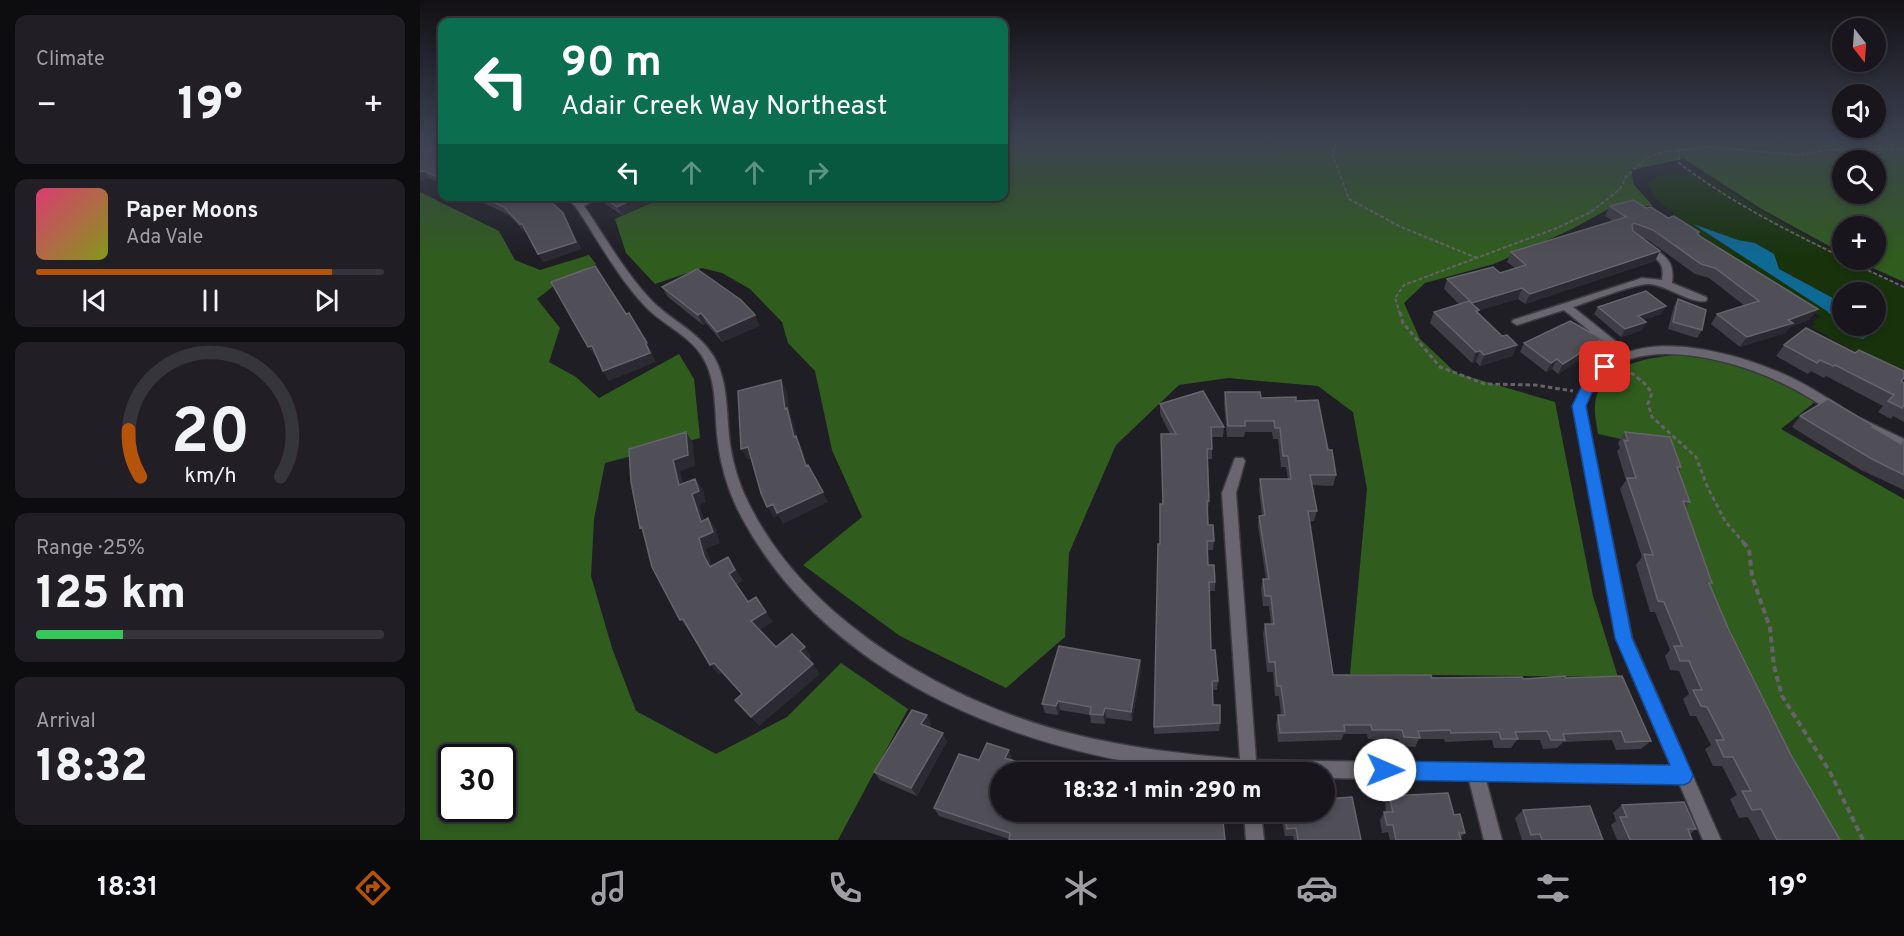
<!DOCTYPE html>
<meta charset="utf-8">
<style>
body{margin:0;font-family:Overpass,sans-serif;background:#211f25;color:#f1f3f6;height:100vh;display:flex;flex-direction:column;font-size:22px;white-space:nowrap}
*{box-sizing:border-box;margin:0}
p{font-size:20px;color:#9f9fa3}
.icon{flex:none;width:33px;height:33px;fill:none;stroke:currentColor;stroke-width:2;stroke-linecap:round;stroke-linejoin:round}
.map{position:relative;flex:1;overflow:hidden}
.sheet{display:flex;flex-direction:column;gap:15px;padding:15px;background:#0d0c0f;width:420px}
.sheet>*{flex:none}
.hud{position:absolute;left:18px;top:18px;width:570px;height:183px;border-radius:12px;box-shadow:0 3px 9px #0003,0 0 0 2px #36353b;background:#0b6e4f;color:#fff;overflow:hidden}
.needle{width:39px;rotate:163deg}
.buttons{position:absolute;left:1412px;top:18px;display:grid;gap:12px}
.buttons a{display:grid;place-items:center;width:54px;height:54px;border-radius:50%;background:#18161c;box-shadow:0 3px 9px #0003,0 0 0 2px #36353b;font-size:30px}
.speed{position:absolute;left:18px;top:744px;display:flex;gap:12px;font-size:30px;font-weight:700;text-align:center}
.speed>*{display:grid;place-content:center;width:78px;height:78px;border-radius:50%;background:#18161c;box-shadow:0 3px 9px #0003,0 0 0 2px #36353b;line-height:1}
.speed .limit{border:3px solid #111;border-radius:9px;background:#fff;color:#111}
.pin{position:absolute;display:grid;place-items:center;width:51px;height:51px;color:#fff;margin:-26px;border-radius:12px;box-shadow:0 3px 9px #0006}
.me{position:absolute;width:66px;margin:-33px;rotate:91deg;stroke-linejoin:round;filter:drop-shadow(0 0 4px #0008)}
.turn{display:flex;align-items:center;gap:21px;height:126px;padding:0 24px;font-size:27px}
.turn .icon{width:78px;height:78px;stroke-width:2.5}
.turn b{display:block;font-size:42px;line-height:51px}
.lanes{display:flex;align-items:center;height:57px;padding:0 24px;background:#0003;justify-content:center;gap:30px;direction:ltr}
.lanes .off{opacity:.35}
.big{font-size:45px;font-weight:800;line-height:1.1}
.sheet .tile{flex:1;display:flex;flex-direction:column;justify-content:center;gap:9px;min-width:0;padding:0 21px;border-radius:12px;background:#211f25}
.sheet .dial{align-items:center;gap:0}
.dial svg{height:156px;overflow:visible;fill:none;stroke:#36353b;stroke-width:7;stroke-linecap:round;text-anchor:middle}
.dial text{fill:#f1f3f6;stroke:none}
.song{display:flex;align-items:center;gap:18px}
.cover{width:72px;height:72px;border-radius:9px;background:linear-gradient(135deg,hsl(340 70% 55%),hsl(70 70% 35%))}
.played{height:6px;border-radius:3px;background:linear-gradient(90deg,#b45309 85%,#36353b 85%)}
.keys{display:flex;justify-content:space-around;direction:ltr}
.heat{display:flex;justify-content:space-between;align-items:center;font-size:33px;direction:ltr}
.charge{height:9px;border-radius:4px;background:linear-gradient(90deg,#34c759 25%,#36353b 0)}
.trip{position:absolute;left:570px;top:762px;width:345px;height:60px;border-radius:30px;background:#18161c;box-shadow:0 3px 9px #0003,0 0 0 2px #36353b;font-weight:800;line-height:60px;text-align:center}
.dock{display:flex;height:96px;justify-content:space-around;align-items:center;background:#0a090b;color:#9f9fa3}
.dock .icon{width:42px;height:42px}
.dock .current{color:#b45309}
.dock b{font-size:27px;color:#f1f3f6}
main{display:flex;flex:1;min-height:0}
.map>svg:first-child{display:block}
.green{fill:#18330c;fill-rule:evenodd}
.forest{fill:#305c1e;fill-rule:evenodd}
.water{fill:#0f6995}
.lines{fill:none;stroke-linecap:round;stroke-linejoin:round}
.minor-casing{stroke:#3c3b41;stroke-width:3}
.path-far2{stroke:#656369;stroke-width:2;stroke-dasharray:4 2;stroke-linecap:butt}
.path-far1{stroke:#656369;stroke-width:3;stroke-dasharray:4.5 3;stroke-linecap:butt}
.path{stroke:#656369;stroke-width:4;stroke-dasharray:6 4;stroke-linecap:butt}
.minor{fill:#69666f;fill-rule:evenodd}
.wall{fill:#3f3d45}
.shaded-wall{fill:#2b2931}
.building{fill:#504e56;stroke:#66646b;stroke-width:1.5}
.route{fill:#1a73e8;stroke:#114b97;stroke-width:1.5}
</style>
<main>
<section class="sheet">
<div class="tile"><p>Climate</p>
<div class="heat"><a>−</a><b class="big">19°</b><a>+</a></div>
</div>
<div class="tile">
<div class="song"><i class="cover"></i><div><b>Paper Moons</b><p>Ada Vale</p></div></div>
<div class="played"></div>
<div class="keys"><svg class="icon" aria-label="previous" viewBox="0 0 24 24"><path d="M18 5L8 12l10 7zM5 5v14"/></svg><svg class="icon" aria-label="pause" viewBox="0 0 24 24"><path d="M8 5v14M16 5v14"/></svg><svg class="icon" aria-label="next" viewBox="0 0 24 24"><path d="M6 5l10 7-10 7zM19 5v14"/></svg></div>
</div>
<div class="tile dial"><svg viewBox="0 0 100 80">
<path d="M14 69A42 42 0 1 1 86 69"/>
<path d="M14 69A42 42 0 0 1 8 45" stroke="#b45309"/>
<text x="50" y="56" font-size="32" font-weight="700">20</text>
<text x="50" y="72" font-size="11">km/h</text>
</svg></div>
<div class="tile"><p>Range · 25%</p><b class="big">125 km</b><div class="charge"></div></div>
<div class="tile"><p>Arrival</p><b class="big">18:32</b></div>
</section>
<div class="map">
<svg width="1484" height="840" viewBox="0 0 1484 840">
<rect width="100%" height="100%" fill="#201e25"/>
<path class="green" d="M1257 173 1284 176 1362 223 1422 256V260H1429L1484 289V376L1476 374 1391 327 1396 324 1392 322 1401 317 1267 229 1265 223 1234 197 1228 183 1240 175ZM1422 292H1455V326H1422Z"/>
<path class="forest" d="M584 137H1484V282L1435 260H1455V226H1422V253L1340 208 1264 159 1211 170 1214 185 1233 206 1192 207 1152 229 1074 264 1005 283 984 303 1000 339 1036 373 1135 402 1173 596 1198 677 930 674 947 489 933 412 898 386 808 378 759 385 696 445 649 553 645 637 586 688 480 636 383 565 442 517 412 450 395 371 368 343 362 322 330 289 302 273 282 268 235 284 206 253 195 219 244 197 584 196ZM1422 160H1455V194H1422Z
M0 192 79 231 95 260 120 270 169 255 176 264 140 281 117 299 140 328 129 362 156 377 179 398 259 354 274 379 280 438 185 463 174 519 171 576 192 648 216 711 296 754 367 717 421 663 488 709 418 840H0ZM32 758H82V808H32Z
M1255 355C1313 360 1345 374 1395 402L1361 429 1484 499V840H1410L1326 684 1281 564 1251 450 1178 434C1177 425 1174 415 1175 406 1177 366 1225 358 1255 355Z"/>
<path class="water" d="M1273 224 1318 240 1335 243 1354 254 1359 269 1422 303V326H1438L1446 337 1443 339 1431 336 1407 311Z"/>
<g class="lines">
<defs>
<path id="minor" d="M145 196H155L160 201 169 196H181L164 206C186 238 205 273 232 301 252 321 279 332 294 357 309 383 306 415 310 444 313 465 320 487 330 506 388 622 531 704 653 734 708 748 764 754 820 759L802 493 815 458H823L825 461 816 493 836 760 1251 766 1196 638 1153 406C1165 381 1170 364 1199 355L1144 310 1097 325 1092 322 1093 320 1222 278 1242 280C1246 258 1232 259 1219 246L1224 243 1227 244C1245 256 1255 260 1252 283L1286 297 1287 299 1286 301C1270 304 1247 285 1229 284 1217 283 1168 302 1153 307L1209 352C1256 336 1328 357 1372 378 1389 386 1404 396 1420 406L1422 409 1420 412H1412C1396 402 1381 392 1364 384 1316 360 1222 334 1179 377 1172 384 1169 397 1165 406L1212 638 1301 840H1283L1259 783 1066 780 1082 840H1064L1049 780 904 778V772C865 772 824 776 785 772 609 757 409 681 321 516 309 493 301 468 298 442 294 414 298 381 282 356 268 334 241 324 224 305 197 276 178 240 156 207Z
M1442 419 1484 439V449L1438 426 1436 423 1438 420Z
M824 812H841L844 840H826Z"/>
</defs>
<use href="#minor" class="minor-casing"/>
<path class="path-far2" d="M919 137 912 153 929 199 981 227 1057 258
M1470 137 1474 150
M1259 150V163C1309 201 1365 230 1422 257
M1426 260 1484 287
M980 314 975 298 984 285 1137 228 1171 212 1200 189 1206 177 1226 158 1244 152 1285 147 1379 155 1407 150 1484 149"/>
<path class="path-far1" d="M980 312 983 323 1020 367 1065 384 1115 385 1153 391
M1205 368 1224 383 1232 393 1228 404 1232 417 1276 457 1287 486 1305 521 1324 543"/>
<path class="path" d="M1323 542 1329 549 1332 576 1350 628 1354 666 1362 696 1410 772 1443 840"/>
<use href="#minor" class="minor"/>
</g>
<path class="wall" d="M0 139 22 152V184L9 178 3 181 0 179Z
M49 196H125L143 213 161 249 123 262 106 232H105L89 215Z
M177 196H242L202 215 179 200Z
M1190 206 1226 208 1279 232 1278 234 1281 237 1390 319 1370 327 1365 333 1320 347 1291 324 1297 314 1325 306 1289 278 1275 274 1228 240 1223 238 1235 261 1105 304 1098 299 1059 310 1058 313 1082 336 1097 345 1092 356 1060 366 1056 362 1052 363 1010 323 1014 312 1039 304 1024 289 1027 279 1080 273 1095 268 1087 262 1091 252 1193 221 1185 216Z
M242 287 335 315 339 326 302 342 286 323 283 325 248 297Z
M1258 299 1282 330 1277 338 1248 329 1254 306Z
M1246 306 1241 314 1223 320 1226 322 1222 330 1201 337 1174 314 1178 307Z
M1182 339 1177 349 1138 374 1132 369 1126 372 1100 352 1104 343Z
M1364 345 1484 383V422L1473 416 1471 419 1458 412 1463 406 1406 376 1404 378 1391 371 1388 374 1356 356Z
M805 392 841 398 876 401 908 450 916 475 913 486 892 485 897 511 894 521 889 522 913 675 1012 678H1146L1231 741 1221 749 1196 750 1192 740 1143 742 1137 748 1123 749 1120 740H1097L1091 748H1074L1072 740 1025 742 1024 739H999L995 747 979 746 978 739H948L947 734H924L921 740 858 742 856 724 858 715H861L859 696H855L853 672H847L843 634 845 624H851L849 606H843L841 589 843 579H846L838 526 839 516 842 515 839 490 840 479H868L866 467H861L858 439H853L852 432H825L824 437H807L804 403Z
M740 404 804 427 803 437H792V459H788L789 501 788 511H787L788 525 794 541 793 550H787L788 565 795 582V591H789L791 650 798 681 797 690H793V705L800 723 799 731 734 734 738 544H740L742 504 750 434 740 414Z
M1380 416 1453 428 1480 444 1483 440 1484 441V490L1441 470 1372 427Z
M1205 432 1261 467 1259 471 1270 502 1266 508 1292 583 1290 585 1308 628 1371 755 1420 840H1340L1328 817 1319 818 1310 799 1317 795 1302 766H1293L1285 749 1291 745 1276 716H1270L1263 699 1269 694 1259 671 1250 670 1245 656 1250 650 1235 612H1230L1216 565 1222 557 1200 489 1206 480 1197 451 1200 448 1198 443Z
M720 660 721 670 712 721 686 718 685 724 671 723 670 715 640 710 638 715 625 713 622 704Z
M511 724 510 727 527 741 497 796 460 780 454 772Z
M592 758 591 760 604 764 606 769 580 812H746V815L780 813V812H802L589 839 519 816 514 808 559 760Z
M969 796 1034 815 1045 833 1040 838 1041 840H970L968 832 962 833 960 820 964 812H966L965 804Z
M1202 805 1276 829 1270 834 1272 840H1197L1191 825 1196 821 1193 813Z
M1103 810 1183 840H1102L1095 818Z
M860 812H904L941 840H874L873 836H865Z"/>
<path class="shaded-wall" d="M4 171 9 178 3 181 0 177V172Z
M221 196H242L202 215 197 207Z
M143 213 161 249 123 262 118 254Z
M100 224H102L107 231 105 232Z
M1240 251 1235 261 1105 304 1110 294Z
M1102 288 1098 299 1059 310 1055 321 1049 313 1052 303Z
M1246 306 1241 314 1214 323 1218 316Z
M1398 309 1390 319 1370 327 1365 333 1320 347 1327 337Z
M209 313 233 353 232 354 236 362 189 381 183 371Z
M281 313 286 323 283 325 278 315Z
M335 315 339 326 302 342 297 332Z
M1226 322 1222 330 1201 337 1205 329Z
M1182 339 1177 349 1138 374 1143 364Z
M1097 345 1092 356 1060 366 1064 355Z
M172 346 178 355 175 357 168 347Z
M1060 351 1056 362 1052 363 1056 352Z
M1137 359 1132 369 1126 372 1131 363Z
M361 380 367 391 370 414 372 419 377 437 382 448 392 477 374 437 365 409Z
M266 432 273 443 275 466 260 471 267 496 259 485 253 460Z
M328 447 334 458 328 460 321 449Z
M275 479 283 489 286 502 279 505 289 532 281 522 272 494Z
M403 492 408 502 363 524 358 515 354 518 347 507 353 504Z
M288 518 296 529 300 543 286 549 292 566 290 567 284 556 279 538Z
M308 557 323 581 317 584 335 612 309 574Z
M346 612 353 622 338 631 331 621Z
M263 619 271 629 269 630 260 620Z
M385 647 391 657 387 661 380 651Z
M720 660 721 670 712 721 711 712Z
M294 663 302 673 299 675 290 665Z
M393 664 400 674 339 726 331 717Z
M638 701 640 710 638 715 636 706Z
M685 708 686 718 685 724 683 715Z
M507 715 511 724 506 733 501 724Z
M523 733 527 741 497 796 491 788Z
M589 750 592 758 589 767 585 758Z"/>
<path class="building" d="M0 139 9 143 22 152V179L4 171 0 172Z
M60 196H125L143 213 156 242 118 254 102 224H100L84 207Z
M182 196H221L197 207Z
M1213 200 1226 208 1231 207 1248 218 1254 216 1279 232 1277 233 1281 237 1398 309 1368 320 1373 323 1327 337 1297 314 1339 301 1295 268 1281 264 1233 230 1214 223 1212 225 1213 231 1240 251 1110 294 1102 288 1052 303 1027 279 1073 267 1080 273 1106 265 1091 252 1206 217 1190 206Z
M175 266 206 314 209 313 227 343 226 344 230 353 183 371 172 346 168 347 131 282Z
M277 269 321 300 335 315 297 332 281 313 278 315 242 287Z
M1226 291 1246 306 1218 316 1226 322 1205 329 1178 307Z
M1258 299 1286 310 1282 330 1253 322Z
M1049 301 1059 310 1056 311 1082 336 1087 335 1097 345 1064 355 1060 351 1056 352 1014 312Z
M1150 321 1182 339 1143 364 1137 359 1131 363 1104 343Z
M1386 328 1435 353 1439 350 1484 371V378L1481 381 1484 383V405L1482 408 1468 401 1474 395 1415 365 1413 366 1400 360 1397 363 1364 345Z
M361 380 365 409 367 408 374 437 376 436 386 466 388 465 403 492 357 513 353 504 347 507 341 493 328 447 321 449 318 391Z
M783 391 804 427H791L792 449H787L789 501H787L788 525H793L794 541H787L788 565H794L795 582H789L791 650H795L798 681H792L793 705H800V723L734 727 738 544H740V504H743L741 434H756L740 404Z
M805 392H840L841 398 876 397V401L898 400 908 450H912L916 475H890L897 511H888L913 675H1011L1012 678 1102 677 1103 679 1145 676 1146 678 1202 676 1231 741 1205 742 1201 731 1143 734 1145 740H1131L1127 731 1095 732 1098 739H1081L1079 732 1031 733 1030 730 998 731 1000 738 984 737 982 730H952L951 725H924L925 731 860 733 858 715H865L861 686H857L855 662H849L845 624H854L851 596H845L843 579H849L839 516 845 515 840 479H871L868 456H863L860 428H855L854 421H825V426H808Z
M1408 399 1454 426 1452 427 1481 444 1483 440 1484 441V475L1452 459 1380 416Z
M266 432 268 455 253 460 259 485 275 479 279 491 272 494 281 522 288 518 293 532 279 538 284 556 290 567 308 557 315 570 309 574 328 602 336 597 346 612 331 621 356 647 372 634 385 647 380 651 393 664 331 717 315 700 322 694 294 663 290 665 263 619 260 620 232 567 222 527 220 528 211 482 209 449Z
M1205 432 1250 437 1261 467H1257L1270 502 1263 501 1292 583H1289L1308 628 1371 755 1420 840H1357L1341 809 1332 810 1322 791H1331L1313 757H1304L1296 740H1304L1287 707 1281 706 1273 690H1282L1269 661H1260L1254 646H1262L1244 602 1238 601 1224 554 1233 555 1207 478H1216L1204 440 1208 441Z
M639 646 720 660 711 712 685 708 683 715 670 714 671 707 638 701 636 706 622 704Z
M492 710 507 715 501 724 523 733 491 788 454 772Z
M567 743 589 750 585 758 604 764 602 769 622 772H580V812H746L745 815 782 813V812H802L805 840H589L590 833 514 808 539 754 559 760Z
M634 768 658 772H633Z
M1028 793 1034 815 1040 814 1045 833H1039L1041 840H976L973 825H967L964 812H973L969 796Z
M932 797 941 840H878L876 828 867 829 864 812H904V799Z
M1264 802 1276 829H1268L1272 840H1210L1200 817H1207L1202 805Z
M1170 806 1183 840H1122L1120 834 1111 835 1103 810Z"/>
<linearGradient id="sky" x2="0" y2="1"><stop stop-color="#121014"/><stop offset="0.54" stop-color="#3c4151"/><stop offset="1" stop-color="#3c4151" stop-opacity="0"/></linearGradient>
<rect width="1484" height="255" fill="url(#sky)"/>
<path class="route" d="M1185 363 1191 367 1179 377 1166 406 1212 638 1273 775 1270 782 1264 785 965 780 958 777 955 770 958 764 965 761 1250 765 1195 638 1152 406 1169 371Z"/>
</svg>
<div class="buttons">
<a><svg class="needle" viewBox="-14 -14 28 28"><path d="M0-13l5 13h-10z" fill="#e53935"/><path d="M0 13l5-13h-10z" fill="#9f9fa3"/></svg></a>
<a><svg class="icon" aria-label="sound" viewBox="0 0 24 24"><path d="M4 9h4l5-4v14l-5-4H4zM17 9q2 3 0 6"/></svg></a>
<a><svg class="icon" aria-label="search" viewBox="0 0 24 24"><circle cx="10" cy="10" r="6"/><path d="M15 15l6 6"/></svg></a>
<a>+</a>
<a>−</a>
</div>
<div class="speed"><div class="limit">30</div></div>
<div class="pin" style="left:1185px;top:367px;background:#d93025"><svg class="icon" aria-label="arrive" viewBox="0 0 24 24"><path d="M6 21V4h12l-3 4 3 4H6"/></svg></div>
<svg class="me" style="left:965px;top:770px" viewBox="-20 -20 40 40"><circle r="19" fill="#fff"/><path d="M0-13L10 11 0 6-10 11z" fill="#1a73e8"/></svg>
<div class="trip">18:32 · 1 min · 290 m</div>
<div class="hud">
<div class="turn"><svg class="icon" aria-label="left" viewBox="0 0 24 24"><path d="M17 20v-9H6M10 6l-5 5 5 5"/></svg><div><b>90 m</b>Adair Creek Way Northeast</div></div>
<div class="lanes"><svg class="icon" aria-label="left" viewBox="0 0 24 24"><path d="M17 20v-9H6M10 6l-5 5 5 5"/></svg><svg class="icon off" aria-label="ahead" viewBox="0 0 24 24"><path d="M12 20V5M6 11l6-6 6 6"/></svg><svg class="icon off" aria-label="ahead" viewBox="0 0 24 24"><path d="M12 20V5M6 11l6-6 6 6"/></svg><svg class="icon off" aria-label="right" viewBox="0 0 24 24"><path d="M7 20v-9h11M14 6l5 5-5 5"/></svg></div>
</div>
</div>
</main>
<nav class="dock">
<b>18:31</b>
<svg class="icon current" aria-label="directions" viewBox="0 0 24 24"><path d="M12 3l9 9-9 9-9-9zM9 14v-3h6M13 9l2 2-2 2"/></svg>
<svg class="icon" aria-label="music" viewBox="0 0 24 24"><path d="M9 18V5l10-2v13"/><circle cx="6" cy="18" r="3"/><circle cx="16" cy="16" r="3"/></svg>
<svg class="icon" aria-label="phone" viewBox="0 0 24 24"><path d="M5 4h4l2 5-3 2q2 4 5 5l2-3 5 2v4C11 20 4 13 5 4z"/></svg>
<svg class="icon" aria-label="climate" viewBox="0 0 24 24"><path d="M12 3v18M4 7l16 10M4 17L20 7"/></svg>
<svg class="icon" aria-label="car" viewBox="0 0 24 24"><path d="M5 17H2v-5l4-1 3-4h7l3 4 3 1v5h-3M9 17h6M6 11h13"/><circle cx="7" cy="17" r="2"/><circle cx="17" cy="17" r="2"/></svg>
<svg class="icon" aria-label="filters" viewBox="0 0 24 24"><path d="M4 7h16M4 17h16"/><circle cx="9" cy="7" r="2"/><circle cx="15" cy="17" r="2"/></svg>
<b>19°</b>
</nav>
